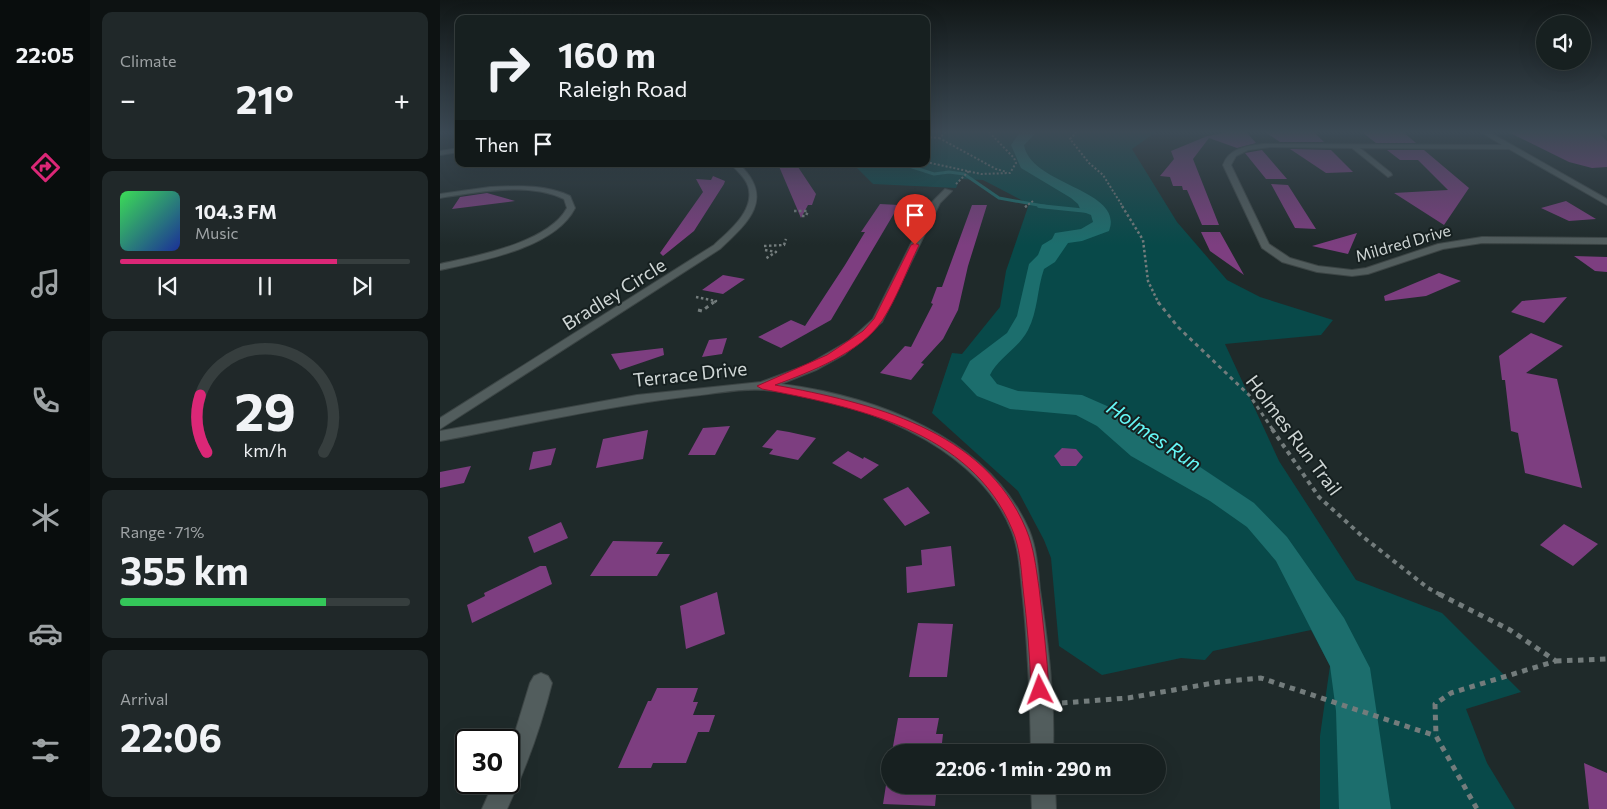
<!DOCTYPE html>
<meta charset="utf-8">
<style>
body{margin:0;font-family:Commissioner,sans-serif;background:#202829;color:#f1f3f6;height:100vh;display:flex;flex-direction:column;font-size:19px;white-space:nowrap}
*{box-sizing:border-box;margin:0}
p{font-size:16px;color:#9ea3a5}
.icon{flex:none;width:28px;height:28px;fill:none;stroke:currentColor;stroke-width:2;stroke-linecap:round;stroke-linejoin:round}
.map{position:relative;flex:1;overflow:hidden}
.drawer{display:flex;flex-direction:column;gap:12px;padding:12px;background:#0d1212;width:350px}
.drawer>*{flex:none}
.guide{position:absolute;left:15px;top:15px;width:475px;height:152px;border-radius:10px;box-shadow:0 5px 20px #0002,0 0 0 1px #363e3e;background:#172020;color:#f1f3f6;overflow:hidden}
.tools{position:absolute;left:1096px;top:15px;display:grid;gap:10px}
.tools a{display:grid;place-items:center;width:55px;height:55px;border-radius:50%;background:#172020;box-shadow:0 5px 20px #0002,0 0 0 1px #363e3e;font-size:25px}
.speed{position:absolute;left:15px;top:729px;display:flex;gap:10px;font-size:25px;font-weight:700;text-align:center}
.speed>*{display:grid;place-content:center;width:65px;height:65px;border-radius:50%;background:#172020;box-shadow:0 5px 20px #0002,0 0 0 1px #363e3e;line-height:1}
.speed .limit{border:2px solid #111;border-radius:8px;background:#fff;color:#111}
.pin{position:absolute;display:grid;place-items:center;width:42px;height:42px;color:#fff;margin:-51px -21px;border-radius:50% 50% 50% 0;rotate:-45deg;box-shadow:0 0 5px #0007}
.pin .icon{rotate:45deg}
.me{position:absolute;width:55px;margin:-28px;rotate:357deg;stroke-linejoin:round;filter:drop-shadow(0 0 4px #0008)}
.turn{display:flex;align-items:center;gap:18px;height:105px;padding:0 20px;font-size:22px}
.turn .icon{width:65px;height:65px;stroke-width:2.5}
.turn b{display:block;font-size:35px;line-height:42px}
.then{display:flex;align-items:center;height:48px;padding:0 20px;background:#0003;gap:10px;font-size:19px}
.big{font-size:38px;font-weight:700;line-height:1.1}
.drawer .tile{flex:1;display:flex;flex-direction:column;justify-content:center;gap:8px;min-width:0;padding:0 18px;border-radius:10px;background:#202829}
.drawer .dial{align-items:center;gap:0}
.dial svg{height:130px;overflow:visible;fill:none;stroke:#363e3e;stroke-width:7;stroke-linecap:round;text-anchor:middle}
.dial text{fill:#f1f3f6;stroke:none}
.song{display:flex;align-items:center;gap:15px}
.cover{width:60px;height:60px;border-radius:8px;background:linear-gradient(135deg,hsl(130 70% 55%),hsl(230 70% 35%))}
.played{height:5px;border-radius:2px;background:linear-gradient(90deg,#db2777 75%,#363e3e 75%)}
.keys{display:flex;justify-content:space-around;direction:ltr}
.heat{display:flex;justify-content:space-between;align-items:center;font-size:28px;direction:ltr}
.charge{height:8px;border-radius:4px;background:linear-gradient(90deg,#34c759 71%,#363e3e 0)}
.trip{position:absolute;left:441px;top:744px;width:285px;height:50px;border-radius:25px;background:#172020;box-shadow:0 5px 20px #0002,0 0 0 1px #363e3e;font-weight:700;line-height:50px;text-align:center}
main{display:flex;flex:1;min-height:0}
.tabs{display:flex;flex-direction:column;width:90px;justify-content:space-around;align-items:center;background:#090d0d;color:#9ea3a5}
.tabs .icon{width:35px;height:35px}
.tabs .on{color:#db2777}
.tabs b{font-size:22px;color:#f1f3f6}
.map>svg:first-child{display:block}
.green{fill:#084949}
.water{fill:#1c6e6d}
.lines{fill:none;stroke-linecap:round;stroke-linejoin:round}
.stream-far1{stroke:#1c6e6d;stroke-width:3}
.stream{stroke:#1c6e6d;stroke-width:4}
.building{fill:#7d3e80}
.minor-casing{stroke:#3c4545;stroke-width:2}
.path-far4{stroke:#737c7c;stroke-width:2;stroke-dasharray:2 2;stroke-linecap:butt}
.path-far3{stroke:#737c7c;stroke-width:2.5;stroke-dasharray:2.5 2.5;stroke-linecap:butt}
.path-far2{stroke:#737c7c;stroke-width:3;stroke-dasharray:4 4;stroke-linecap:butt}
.path-far1{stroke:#737c7c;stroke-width:4;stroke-dasharray:4.5 4.5;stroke-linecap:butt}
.path{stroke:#737c7c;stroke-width:5;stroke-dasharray:5.5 5.5;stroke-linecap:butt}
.minor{fill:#525d5d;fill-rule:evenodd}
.route{fill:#e11d48;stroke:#92132f}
.labels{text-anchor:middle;stroke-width:4;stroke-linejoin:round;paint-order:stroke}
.far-street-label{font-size:16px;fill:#cfd6d5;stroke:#162020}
.street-label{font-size:19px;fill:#cfd6d5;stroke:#162020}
.water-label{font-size:20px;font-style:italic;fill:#65f7f6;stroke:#162020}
</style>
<main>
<nav class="tabs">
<b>22:05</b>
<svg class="icon on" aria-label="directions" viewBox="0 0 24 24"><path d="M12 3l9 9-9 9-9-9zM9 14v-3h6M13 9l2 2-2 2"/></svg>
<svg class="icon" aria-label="music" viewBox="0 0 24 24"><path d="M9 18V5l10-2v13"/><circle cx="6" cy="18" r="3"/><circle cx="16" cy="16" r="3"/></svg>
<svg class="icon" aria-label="phone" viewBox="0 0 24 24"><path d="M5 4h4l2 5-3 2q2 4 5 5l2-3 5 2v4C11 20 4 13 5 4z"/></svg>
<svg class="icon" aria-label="climate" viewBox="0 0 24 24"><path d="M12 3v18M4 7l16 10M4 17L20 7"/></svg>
<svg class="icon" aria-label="car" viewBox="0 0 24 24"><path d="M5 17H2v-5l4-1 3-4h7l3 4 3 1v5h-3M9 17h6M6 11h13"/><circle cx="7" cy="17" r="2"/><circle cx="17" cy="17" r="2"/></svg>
<svg class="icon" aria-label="filters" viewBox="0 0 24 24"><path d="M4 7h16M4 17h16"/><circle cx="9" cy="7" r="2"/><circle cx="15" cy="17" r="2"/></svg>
</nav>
<section class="drawer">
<div class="tile"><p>Climate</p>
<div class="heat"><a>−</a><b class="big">21°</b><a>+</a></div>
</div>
<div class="tile">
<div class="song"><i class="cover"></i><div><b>104.3 FM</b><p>Music</p></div></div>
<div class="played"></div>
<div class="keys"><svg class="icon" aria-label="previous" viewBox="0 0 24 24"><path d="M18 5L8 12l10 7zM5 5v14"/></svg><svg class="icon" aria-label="pause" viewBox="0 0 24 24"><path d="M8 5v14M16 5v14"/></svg><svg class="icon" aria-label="next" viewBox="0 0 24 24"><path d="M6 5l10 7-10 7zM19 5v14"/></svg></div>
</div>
<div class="tile dial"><svg viewBox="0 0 100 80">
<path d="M14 69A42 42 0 1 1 86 69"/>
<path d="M14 69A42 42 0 0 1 10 34" stroke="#db2777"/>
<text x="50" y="56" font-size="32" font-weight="700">29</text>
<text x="50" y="72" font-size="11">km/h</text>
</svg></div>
<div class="tile"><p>Range · 71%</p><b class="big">355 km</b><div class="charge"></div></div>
<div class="tile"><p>Arrival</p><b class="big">22:06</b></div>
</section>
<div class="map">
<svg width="1167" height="809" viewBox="0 0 1167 809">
<rect width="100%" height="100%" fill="#1f2a2a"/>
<path class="green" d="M486 132H716L692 149 737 222 787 280 820 297 893 320 881 335 785 344 839 461 916 580 1002 613 1081 692 1026 709 1047 763 1075 809H880V736L890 666 871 630 773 651 765 660 741 658 662 675 619 646 611 558 604 540 578 491 492 413 512 353 522 354 560 307 566 271 589 204 543 180 520 179 516 188 433 184 417 168 401 166 397 164H486Z"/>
<path class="water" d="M580 132H593L594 135 584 145C591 186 685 189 669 231L642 241 628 243 615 262 604 269C597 289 598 311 588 330 579 348 558 358 550 375L557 384 578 391 642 395 667 406 692 421 718 448 760 467 814 503 847 537 904 618 930 668 951 809H899L896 711 890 666 836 561 807 527 770 501 691 456 657 426 636 415 570 409 537 396 521 379 530 361 567 333 577 316 589 264 598 255 602 245 612 239 615 233 641 229 653 222 651 215 641 211 638 204 631 198 581 168 571 145Z"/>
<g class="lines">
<path class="stream-far1" d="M463 164 494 174 509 172 524 174 559 198 609 207"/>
<path class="stream" d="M599 206 648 211"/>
</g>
<path class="building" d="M788 132H806L816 143 797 148 769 138 753 159 779 225H762L747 190H743L742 186H733L730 177 720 176 734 159 731 151 765 137H763Z
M825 132H874L884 142H840Z
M922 132H963L976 143H936Z
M1068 132H1158L1167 141V167L1152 168 1129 162Z
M850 149 891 150 913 172 886 173Z
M822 150 847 179H826L805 153Z
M947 150H984L1029 188 1004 225 954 193 1008 190 978 160H960Z
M338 164H356L376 194 372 205H368L361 218Z
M273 176 285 181 284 184 254 231 223 256 220 253 263 192 256 179 271 180Z
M831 184 848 185 876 229 855 228Z
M47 193 75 201 12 209 20 197Z
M1126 201 1156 219 1129 221 1101 208Z
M440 204 459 205 391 320 341 348 318 337 351 320 365 326 405 265 425 232H421Z
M532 205H547L528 266 518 310 503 339 481 363 484 364 471 380 440 373 465 346 471 347 493 304 491 303 497 287H502Z
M761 232H780L804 275 770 251Z
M917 233 908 254 872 246Z
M1134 256 1167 257V272L1155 271Z
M999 273 1021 281 986 296 945 301 944 296Z
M283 275 305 279 283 294 262 290Z
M1127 297 1104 323 1071 312 1082 301Z
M1091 333 1123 346 1086 373 1117 379 1142 488 1085 473 1078 433 1071 431 1065 380H1062L1059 356Z
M287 338 282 354 262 357 269 340Z
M223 348 224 355 180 370 171 354Z
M290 426 275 455H248L263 428Z
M208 430 203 459 156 468 163 439Z
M337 430 349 432 376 438 358 460 329 454 333 449 322 447Z
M116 448 111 465 89 470 93 452Z
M622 448 636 449 643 457 636 466H621L614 456Z
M408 451 423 459 424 457 439 465 421 479 392 463Z
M31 466 24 483 0 488V472Z
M468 487 490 513 465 526 443 499Z
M121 522 128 538 94 553 88 537Z
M1124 524 1158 544 1133 566 1100 545Z
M173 541 223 542 216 554H230L217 576H150Z
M511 546 515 586 467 593 466 567 482 565 481 550Z
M100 566H106L112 584 32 623 27 605 45 596 44 593Z
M277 592 285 634 246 649 240 606Z
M478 623 513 624 507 677H469Z
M217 688H258L253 702H258L253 715H275L269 732H258L246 763H213L211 768H178L208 701H211Z
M458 718H499L496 734H503L501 752H452Z
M1144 763 1167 773V809H1149Z
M446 785H497L495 806 443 804Z"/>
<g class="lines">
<defs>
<path id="minor" d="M1041 132H1049L1167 199V205L1069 149 920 148 951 173 952 175 948 177 912 148 830 147 808 150 796 156 791 165 829 244 850 258 878 266 912 270 926 268 998 244 1042 237 1167 238V244L1042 243 1003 249 928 274 912 276 877 272 842 262 822 248 783 165C789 148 807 146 823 144L1062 145Z
M19 148V152L0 155V151Z
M291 164H299C335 198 309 222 280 249L0 429V418L274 245C289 231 316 210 308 186 305 177 297 171 291 164Z
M50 187C78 186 105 184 130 196L135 208C115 248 41 261 0 270V264C36 256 108 243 127 208L124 199C88 182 38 192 0 198V194Z
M505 189 512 191 500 203 442 322 405 354 376 370 341 384C435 396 548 437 589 530 597 549 598 570 600 590 608 643 615 698 613 752H591C590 698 588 644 582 590 580 571 579 550 572 532 557 492 522 461 486 440 437 412 380 394 324 390 300 388 276 394 252 396 167 406 84 425 0 441V431L197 395 321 382 367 365 410 340 433 319 492 202Z
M101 673 108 676 112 683C101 727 86 768 67 809H42L54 782H69V752L90 683 94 676Z
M591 785H615L616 809H592Z"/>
</defs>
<use href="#minor" class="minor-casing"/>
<path class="path-far4" d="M637 132 630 139 649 163 663 175 683 207
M486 137 499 138 506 132
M499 138 556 169 567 172
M486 162 541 174 570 173 576 163 574 158 549 132
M516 184 529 171
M585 207 593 201"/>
<path class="path-far3" d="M682 206 703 240 708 281 719 304
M585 207 587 206
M354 211H368
M362 216H366L368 211
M324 246 344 245 346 239
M325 250 336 252 325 259
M256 297 276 301 272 304"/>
<path class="path-far2" d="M718 302 738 327 810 396 833 430
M258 310 262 311 274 302"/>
<path class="path-far1" d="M832 429 879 497 922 536 988 588 1001 595"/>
<path class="path" d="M999 594 1070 630 1116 661 1011 693 995 704 996 736 1037 809
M1116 661 1167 659
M622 703 688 698 779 682 821 678 996 736"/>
<use href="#minor" class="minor"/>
</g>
<linearGradient id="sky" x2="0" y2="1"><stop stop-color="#111717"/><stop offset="0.54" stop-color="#3c4a55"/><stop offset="1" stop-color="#3c4a55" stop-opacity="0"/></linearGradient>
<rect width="1167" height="245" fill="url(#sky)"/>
<path class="route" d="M475 243 479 245C467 270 457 298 442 321 420 353 370 372 335 385 431 403 544 429 586 529 594 548 596 568 599 588 603 622 607 656 609 690L606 696 600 698 594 696 591 690C590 656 587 622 583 588 581 568 580 547 572 529 531 430 415 407 322 389L317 386 387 355 423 331 434 319 471 245Z"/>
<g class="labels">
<g class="far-street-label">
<text transform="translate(963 243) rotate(-16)" y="6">Mildred Drive</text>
</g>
<g class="street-label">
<text transform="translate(174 294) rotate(-32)" y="7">Bradley Circle</text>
<text transform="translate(250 374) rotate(-6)" y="7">Terrace Drive</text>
<text transform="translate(854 435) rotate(53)" y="7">Holmes Run Trail</text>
</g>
<g class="water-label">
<text transform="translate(714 436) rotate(34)" y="7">Holmes Run</text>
</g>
</g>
</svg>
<div class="tools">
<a><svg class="icon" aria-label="sound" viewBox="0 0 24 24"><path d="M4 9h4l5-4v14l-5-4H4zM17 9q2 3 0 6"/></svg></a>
</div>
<div class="speed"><div class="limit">30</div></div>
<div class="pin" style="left:475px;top:245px;background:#d93025"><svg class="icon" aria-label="arrive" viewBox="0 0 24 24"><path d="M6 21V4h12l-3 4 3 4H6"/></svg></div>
<svg class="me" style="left:600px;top:690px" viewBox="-20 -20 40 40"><path d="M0-17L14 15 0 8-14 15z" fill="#e11d48" stroke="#fff" stroke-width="4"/></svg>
<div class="trip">22:06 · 1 min · 290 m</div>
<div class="guide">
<div class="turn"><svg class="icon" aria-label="right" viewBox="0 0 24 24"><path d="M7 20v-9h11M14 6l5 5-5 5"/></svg><div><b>160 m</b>Raleigh Road</div></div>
<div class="then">Then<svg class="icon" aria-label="arrive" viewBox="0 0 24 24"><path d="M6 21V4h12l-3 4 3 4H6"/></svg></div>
</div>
</div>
</main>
